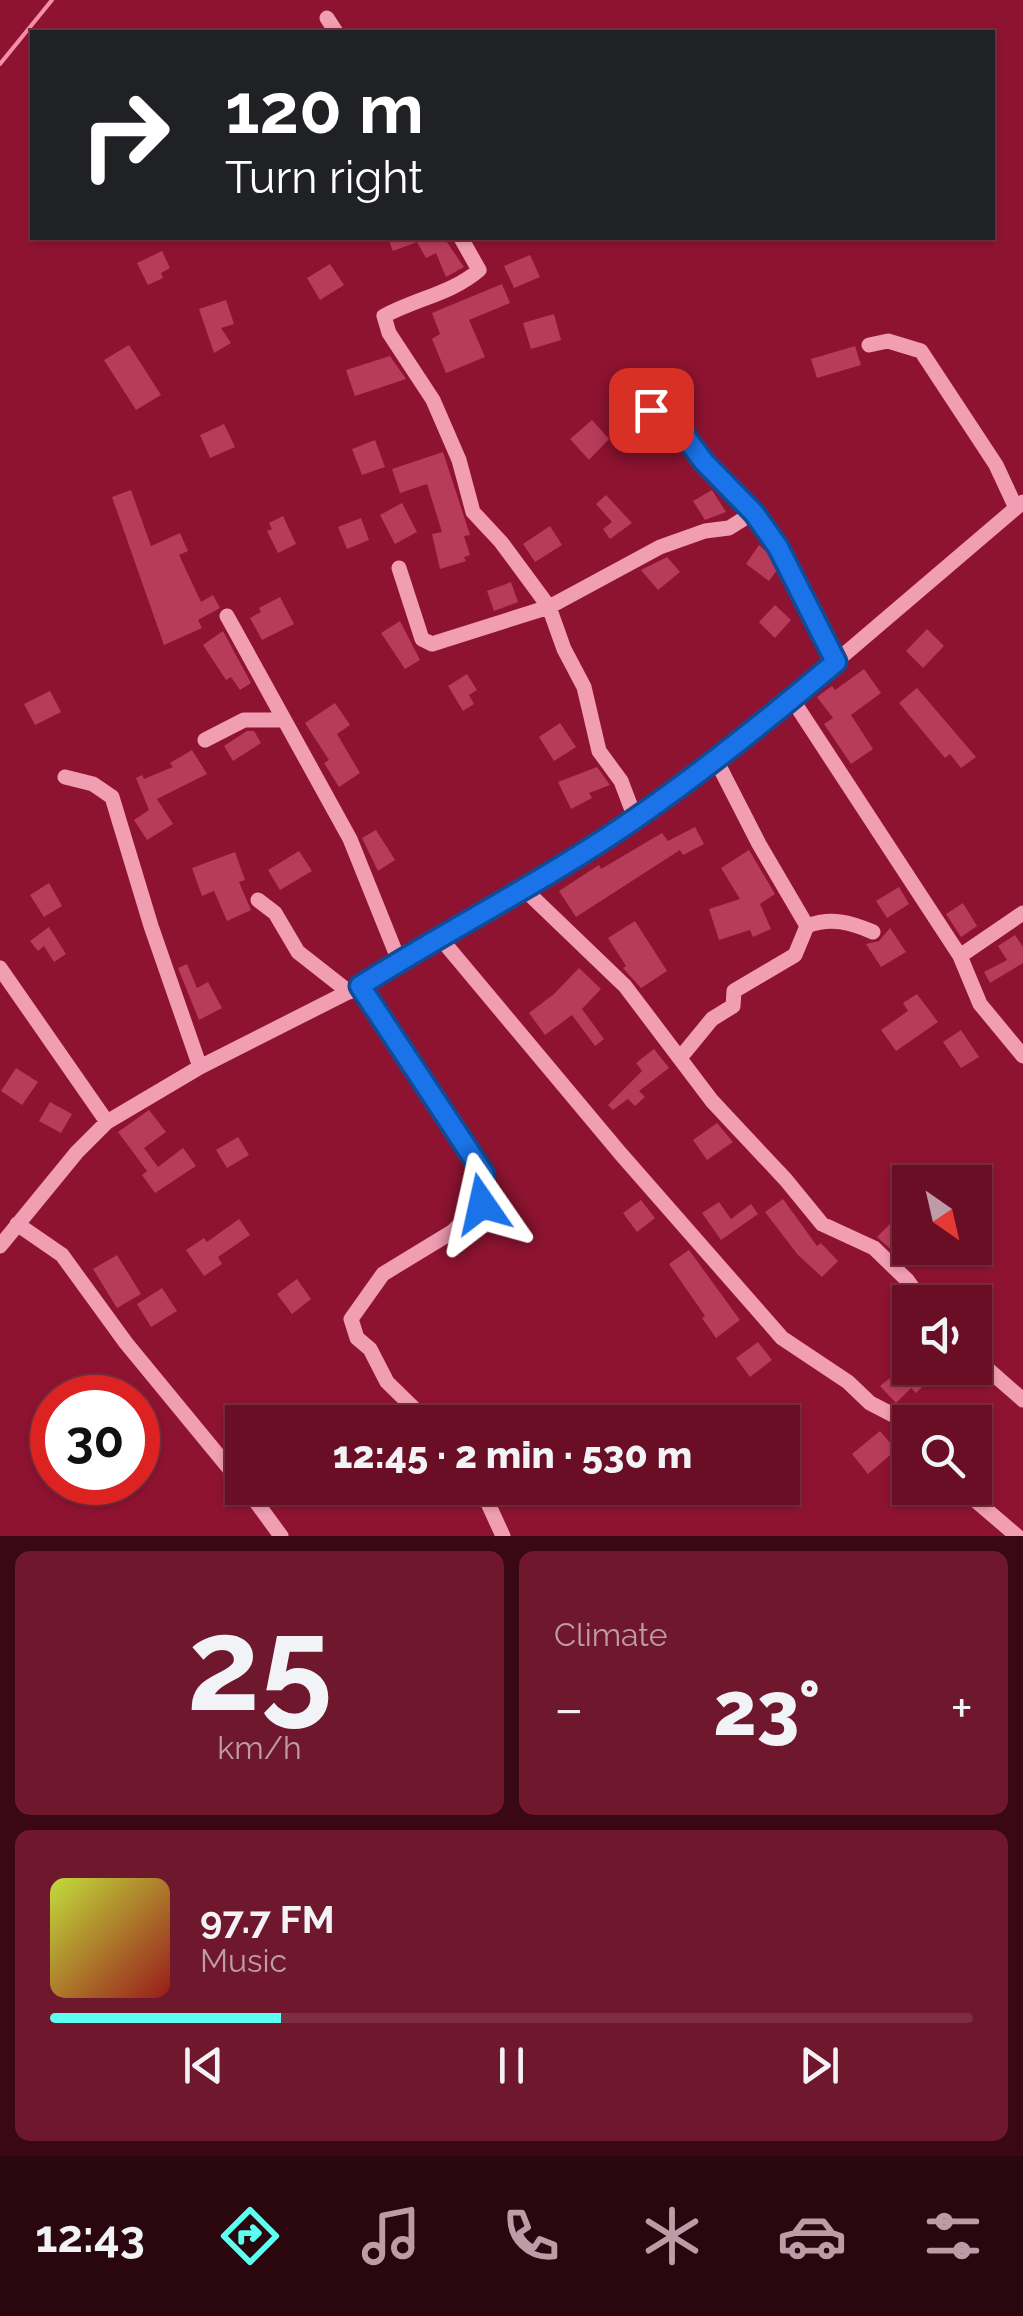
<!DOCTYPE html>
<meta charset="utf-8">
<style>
body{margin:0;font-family:Raleway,sans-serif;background:#6f172d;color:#f1f3f6;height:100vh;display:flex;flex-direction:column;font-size:38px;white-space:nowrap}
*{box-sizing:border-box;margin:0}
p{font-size:32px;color:#be9ca7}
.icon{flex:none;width:55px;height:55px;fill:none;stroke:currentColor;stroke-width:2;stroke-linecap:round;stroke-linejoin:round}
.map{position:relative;height:1536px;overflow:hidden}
.panel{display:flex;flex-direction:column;gap:15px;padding:15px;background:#3a0814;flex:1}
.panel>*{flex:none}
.top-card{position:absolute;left:30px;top:30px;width:965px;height:210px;border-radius:0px;box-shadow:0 2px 8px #0004,0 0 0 2px #7d2e42;background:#202124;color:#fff;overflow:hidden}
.needle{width:65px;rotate:146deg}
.controls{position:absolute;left:892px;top:1165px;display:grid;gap:20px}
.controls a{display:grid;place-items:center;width:100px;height:100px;border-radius:0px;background:#6a0e25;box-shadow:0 2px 8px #0004,0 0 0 2px #7d2e42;font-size:50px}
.speed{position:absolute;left:30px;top:1375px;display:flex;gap:20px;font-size:50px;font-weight:700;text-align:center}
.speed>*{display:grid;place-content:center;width:130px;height:130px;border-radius:50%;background:#6a0e25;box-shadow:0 2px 8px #0004,0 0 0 2px #7d2e42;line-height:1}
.speed .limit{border:15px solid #d22;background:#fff;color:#111}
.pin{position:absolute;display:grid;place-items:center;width:85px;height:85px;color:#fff;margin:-42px;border-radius:20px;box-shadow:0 5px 15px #0006}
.me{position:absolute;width:110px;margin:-55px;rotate:349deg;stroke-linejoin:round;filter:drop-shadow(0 0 8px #0008)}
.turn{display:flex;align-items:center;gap:35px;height:210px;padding:0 30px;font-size:45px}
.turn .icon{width:130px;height:130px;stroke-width:2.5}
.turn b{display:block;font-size:70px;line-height:85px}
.big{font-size:75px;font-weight:800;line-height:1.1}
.panel .widget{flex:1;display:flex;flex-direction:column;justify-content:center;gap:15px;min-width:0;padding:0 35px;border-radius:15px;background:#6f172d}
.panel .dial{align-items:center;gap:0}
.dial b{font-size:130px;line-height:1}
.song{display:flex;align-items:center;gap:30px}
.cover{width:120px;height:120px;border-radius:15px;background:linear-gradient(135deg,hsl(70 70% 55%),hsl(0 70% 35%))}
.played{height:10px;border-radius:5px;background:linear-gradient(90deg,#5dfff0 25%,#7d2e42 25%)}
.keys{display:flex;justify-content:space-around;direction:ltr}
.heat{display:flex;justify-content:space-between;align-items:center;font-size:55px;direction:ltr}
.panel .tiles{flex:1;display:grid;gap:15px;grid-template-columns:1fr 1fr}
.widget:last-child{grid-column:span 2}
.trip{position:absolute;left:225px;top:1405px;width:575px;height:100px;border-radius:0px;background:#6a0e25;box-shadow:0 2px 8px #0004,0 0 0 2px #7d2e42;font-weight:800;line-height:100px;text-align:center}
.dock{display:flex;height:160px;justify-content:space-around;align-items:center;background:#2a060f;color:#be9ca7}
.dock .icon{width:70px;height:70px}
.dock .current{color:#5dfff0}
.dock b{font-size:45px;color:#f1f3f6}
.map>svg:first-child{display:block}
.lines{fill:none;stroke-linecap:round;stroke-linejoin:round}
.stream{stroke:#f48faa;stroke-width:4}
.building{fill:#b73c5a}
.minor{stroke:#f19db2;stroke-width:15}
.route-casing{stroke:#114b97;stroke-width:25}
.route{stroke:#1a73e8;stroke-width:18}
</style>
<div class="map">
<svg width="1023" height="1536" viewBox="0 0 1023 1536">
<rect width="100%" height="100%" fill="#8e1331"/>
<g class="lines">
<path class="stream" d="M0 64 52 0"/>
</g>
<path class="building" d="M397 238H444L464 267 446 277 436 253 426 258 417 242 393 251 389 241Z
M162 251 170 268 161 273 163 278 148 285 137 263Z
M530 255 540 277 514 288 504 266Z
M330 264 344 285 320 300 307 278Z
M502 284 510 303 469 320 485 357 446 373 432 339 440 334 432 313Z
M226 300 234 324 221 328 231 343 214 353 199 309Z
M554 314 561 340 531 349 523 323Z
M129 345 161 395 136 410 104 360Z
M855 346 861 365 817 378 811 359Z
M390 356 406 379 355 396 346 370Z
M592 420 609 439 589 460 570 439Z
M224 424 235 447 210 458 200 435Z
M375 440 385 467 362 475 352 449Z
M443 452 470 535 464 536 470 555 464 557 466 561 440 569 432 534 442 532 427 484 400 493 392 469Z
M131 490 151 546 180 533 188 551 179 555 201 602 213 595 220 608 198 620 202 628 164 645 112 497Z
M712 490 726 512 705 520 693 501Z
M606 495 632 523 610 539 603 529 612 522 596 504Z
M402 503 417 532 395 544 380 515Z
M283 516 296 544 278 553 267 531 272 529 269 523Z
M361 518 369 540 347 549 338 527Z
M550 526 562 545 535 562 523 544Z
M759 545 768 553 777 570 769 581 746 564Z
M667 557 680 572 658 590 641 570Z
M511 582 518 602 494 611 487 591Z
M280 597 294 624 262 640 250 618 261 612 259 608Z
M775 605 791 620 775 638 759 622Z
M400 621 420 660 405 669 381 633Z
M927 629 944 646 923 668 906 651Z
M223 631 251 683 240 690 231 677 226 680 203 645Z
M864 669 881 693 851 715 873 749 851 764 824 724 833 718 817 697 832 686 835 690Z
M467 674 477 690 469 695 474 704 463 711 448 686Z
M917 688 976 757 961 768 950 754 945 758 899 703Z
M50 691 61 712 35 725 24 704Z
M335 703 350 725 337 734 360 773 339 787 324 763 329 760 305 723Z
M560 723 576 747 554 761 539 737Z
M247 731H254L261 743 233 761 224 746Z
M192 750 207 774 157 799 173 824 147 840 134 820 149 810 136 778 142 775 144 779 173 767 170 763Z
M597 767 610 785 589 793 592 798 571 809 558 782Z
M695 827 704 844 683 855 680 850 576 917 559 891 599 865 601 869 662 833 668 841Z
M376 830 395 860 378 871 362 838Z
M749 850 775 894 760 904 771 929 753 937 750 930 719 940 709 909 740 899 721 868Z
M299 851 312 871 280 890 268 870Z
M235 852 245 880 239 882 251 910 227 921 214 891 202 896 192 868Z
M49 883 62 906 44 917 30 895Z
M899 887 909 904 887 918 876 901Z
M963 903 977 926 961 937 946 914Z
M635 921 667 971 641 988 623 968 626 966 608 938Z
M49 927 66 954 54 962 44 946 38 951 30 941Z
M890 928 906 952 881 967 866 944 879 941Z
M1015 935 1023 947V963L990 983 984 972 1007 960 998 946Z
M187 964 197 988 208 982 222 1008 199 1020 178 968Z
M579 968 601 989 582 1009 604 1039 595 1046 572 1015 545 1035 529 1013 554 994Z
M917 994 938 1022 896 1051 881 1030 908 1011 903 1003Z
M961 1030 979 1057 961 1068 943 1042Z
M654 1049 669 1068 639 1091 645 1097 635 1106 628 1099 613 1110 608 1105 642 1071 636 1063Z
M16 1068 38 1082 22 1105 1 1091Z
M50 1102 72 1114 61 1133 39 1121Z
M149 1110 166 1132 144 1148 158 1167 183 1148 196 1166 155 1193 142 1175 147 1171 118 1132Z
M717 1123 733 1142 707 1160 693 1140Z
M238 1137 249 1155 227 1168 216 1150Z
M783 1199 817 1246 821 1243 838 1261 822 1277 798 1255 765 1212Z
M641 1200 655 1218 637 1232 623 1213Z
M719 1202 731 1219 751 1204 758 1214 721 1240 702 1213Z
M239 1219 250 1235 218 1257 222 1264 204 1276 186 1250 204 1238 207 1242Z
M895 1219 910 1234V1240L896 1254 877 1237Z
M689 1250 740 1320 716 1338 702 1318 705 1316 669 1264Z
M117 1255 141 1294 117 1308 93 1269Z
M297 1279 311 1299 292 1314 277 1294Z
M162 1288 177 1311 151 1327 137 1304Z
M758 1342 772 1360 750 1377 736 1358Z
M912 1368H919L930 1379 916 1393 911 1388 896 1403 880 1386 890 1378 896 1384Z
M880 1431 896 1450 868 1474 852 1454Z"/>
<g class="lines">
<path class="minor" d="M327 18 336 32
M461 238 479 270C453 293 415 299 384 316L389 333 433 400 459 460 473 512 501 542 549 607 564 649 584 687 599 751 621 781 635 818
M869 345 888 341 921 351 996 465 1016 508
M651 410 684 435 703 462 753 513 778 547 836 662
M399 568 422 639 432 644 549 607 660 547 705 531 729 528 753 513
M227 616 350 839 399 961
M792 699 960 956 980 1004 1023 1056
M205 740 244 720H283
M715 758 759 844 807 926
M65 777 93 784 112 797 151 926 200 1067
M524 889 625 986 712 1101 786 1180 822 1224 874 1248 907 1280 923 1302
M258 900 275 913 298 952 349 992
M441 939 620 1153 782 1338 848 1382 870 1403 899 1418 910 1430
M960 956 1023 913
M0 968 107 1122
M360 986 484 1174 482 1204 452 1232 383 1274 351 1319 357 1338 370 1349 387 1382 428 1422
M680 1058 712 1019 733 1006 734 991 795 955 807 926C831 917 850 922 873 932
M17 1224 62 1255 126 1343 242 1484
M0 1246 77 1152 107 1122 200 1067 360 986 481 917 635 818 792 699 1023 502
M975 1358 1023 1400
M246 1488 281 1536
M481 1488 503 1536
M961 1488 1017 1536"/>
</g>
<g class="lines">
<defs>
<path id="route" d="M482 1204 484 1174 360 986C451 928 547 880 636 818 705 770 772 716 836 662L778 547 754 513 704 462 684 435 651 410"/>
</defs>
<use href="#route" class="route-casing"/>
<use href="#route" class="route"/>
</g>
</svg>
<div class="controls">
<a><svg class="needle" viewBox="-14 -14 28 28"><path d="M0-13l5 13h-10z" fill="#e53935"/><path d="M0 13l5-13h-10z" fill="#be9ca7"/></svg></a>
<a><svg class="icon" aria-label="sound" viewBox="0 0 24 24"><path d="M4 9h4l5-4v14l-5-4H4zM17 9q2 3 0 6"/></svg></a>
<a><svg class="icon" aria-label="search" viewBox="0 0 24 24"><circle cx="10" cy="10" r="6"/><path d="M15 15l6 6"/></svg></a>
</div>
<div class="speed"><div class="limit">30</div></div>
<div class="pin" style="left:651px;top:410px;background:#d93025"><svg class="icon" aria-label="arrive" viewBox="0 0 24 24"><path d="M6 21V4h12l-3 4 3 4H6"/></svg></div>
<svg class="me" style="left:482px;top:1204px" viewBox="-20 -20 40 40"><path d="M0-17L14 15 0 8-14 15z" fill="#1a73e8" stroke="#fff" stroke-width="4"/></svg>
<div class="trip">12:45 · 2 min · 530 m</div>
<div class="top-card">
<div class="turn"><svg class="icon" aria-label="right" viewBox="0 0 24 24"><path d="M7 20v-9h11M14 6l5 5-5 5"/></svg><div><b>120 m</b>Turn right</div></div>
</div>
</div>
<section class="panel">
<div class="tiles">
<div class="widget dial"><b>25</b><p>km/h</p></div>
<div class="widget"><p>Climate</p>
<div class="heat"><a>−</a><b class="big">23°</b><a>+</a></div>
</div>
<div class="widget">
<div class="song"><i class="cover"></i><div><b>97.7 FM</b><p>Music</p></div></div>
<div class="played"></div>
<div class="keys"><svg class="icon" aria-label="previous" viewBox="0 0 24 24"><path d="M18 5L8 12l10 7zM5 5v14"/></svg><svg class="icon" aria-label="pause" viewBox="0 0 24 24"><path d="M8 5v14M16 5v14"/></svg><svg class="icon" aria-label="next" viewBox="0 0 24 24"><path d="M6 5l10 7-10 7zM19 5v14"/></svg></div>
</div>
</div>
</section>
<nav class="dock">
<b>12:43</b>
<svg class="icon current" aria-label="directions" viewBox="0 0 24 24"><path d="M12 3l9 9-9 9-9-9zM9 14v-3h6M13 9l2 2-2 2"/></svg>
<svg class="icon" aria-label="music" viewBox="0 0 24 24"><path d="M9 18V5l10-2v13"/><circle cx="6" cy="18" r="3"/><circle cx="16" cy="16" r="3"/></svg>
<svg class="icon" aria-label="phone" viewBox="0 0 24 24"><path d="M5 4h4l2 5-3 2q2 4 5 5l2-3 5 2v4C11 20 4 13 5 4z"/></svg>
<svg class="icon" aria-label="climate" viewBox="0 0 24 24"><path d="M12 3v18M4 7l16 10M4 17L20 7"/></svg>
<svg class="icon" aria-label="car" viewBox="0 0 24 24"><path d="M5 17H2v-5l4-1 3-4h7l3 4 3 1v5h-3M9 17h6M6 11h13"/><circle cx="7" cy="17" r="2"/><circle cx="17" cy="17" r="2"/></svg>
<svg class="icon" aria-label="filters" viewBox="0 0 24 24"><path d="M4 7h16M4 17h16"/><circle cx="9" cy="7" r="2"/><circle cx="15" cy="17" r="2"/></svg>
</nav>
